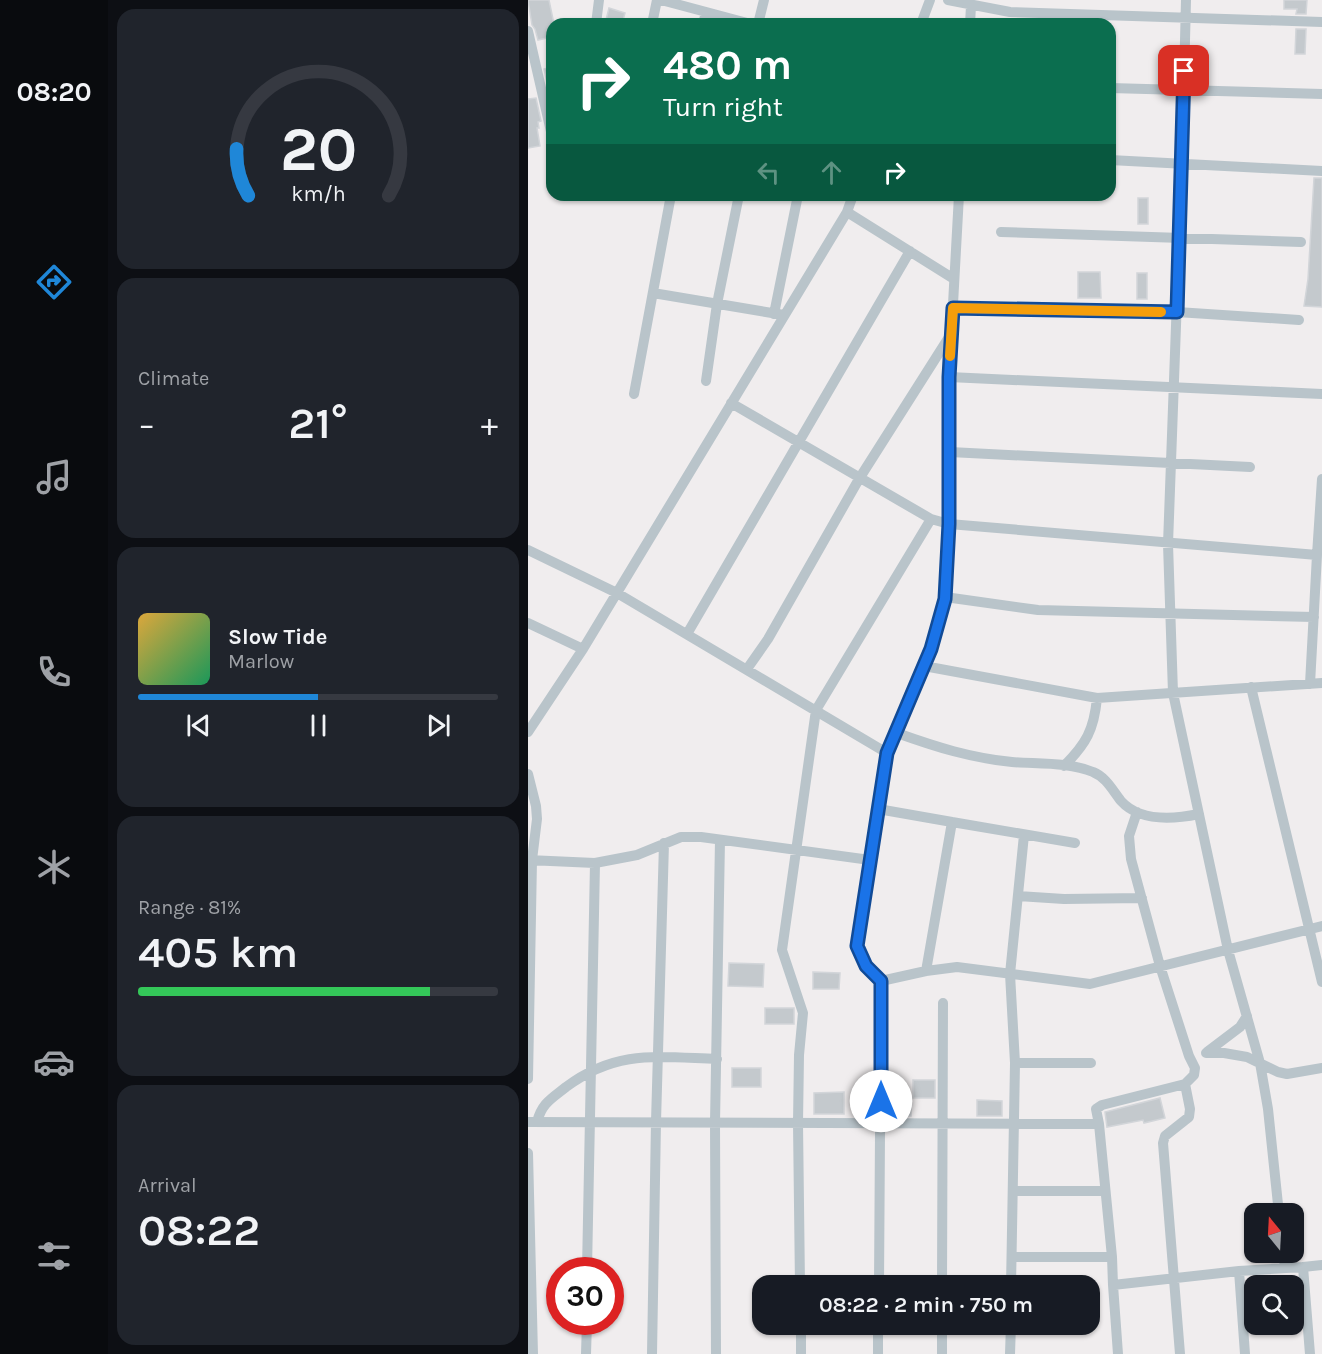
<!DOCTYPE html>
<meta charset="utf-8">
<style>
body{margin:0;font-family:Karla,sans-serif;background:#20242c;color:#f1f3f6;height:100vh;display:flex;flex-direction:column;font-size:22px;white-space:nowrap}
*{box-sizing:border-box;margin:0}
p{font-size:20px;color:#9ea1a6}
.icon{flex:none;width:33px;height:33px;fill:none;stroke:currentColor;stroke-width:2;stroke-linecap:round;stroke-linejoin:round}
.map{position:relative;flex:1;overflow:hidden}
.sheet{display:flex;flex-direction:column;gap:9px;padding:9px;background:#0d0f14;width:420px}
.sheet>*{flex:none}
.hud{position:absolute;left:18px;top:18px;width:570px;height:183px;border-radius:18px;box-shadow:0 2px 4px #0004;background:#0b6e4f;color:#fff;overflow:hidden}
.needle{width:39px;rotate:342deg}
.tools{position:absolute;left:716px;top:1203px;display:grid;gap:12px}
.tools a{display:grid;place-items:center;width:60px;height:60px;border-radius:12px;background:#171b24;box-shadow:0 2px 4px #0004;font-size:30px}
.speed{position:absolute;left:18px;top:1257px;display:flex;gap:12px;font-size:30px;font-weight:700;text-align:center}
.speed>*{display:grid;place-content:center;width:78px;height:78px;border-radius:50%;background:#171b24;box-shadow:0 2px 4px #0004;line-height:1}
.speed .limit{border:9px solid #d22;background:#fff;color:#111}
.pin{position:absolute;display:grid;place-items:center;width:51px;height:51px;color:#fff;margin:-26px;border-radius:12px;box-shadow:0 3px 9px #0006}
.me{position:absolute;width:66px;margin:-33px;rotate:0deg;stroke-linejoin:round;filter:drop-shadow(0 0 4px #0008)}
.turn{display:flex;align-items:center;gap:21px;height:126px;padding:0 18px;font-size:27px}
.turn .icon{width:78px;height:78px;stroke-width:2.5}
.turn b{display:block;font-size:42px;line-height:51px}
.lanes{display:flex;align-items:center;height:57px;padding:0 18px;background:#0003;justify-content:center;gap:30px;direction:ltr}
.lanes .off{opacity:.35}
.big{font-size:45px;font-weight:600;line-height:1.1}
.sheet .card{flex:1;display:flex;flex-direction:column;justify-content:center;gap:9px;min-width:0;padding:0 21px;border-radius:18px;background:#20242c}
.sheet .dial{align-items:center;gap:0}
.dial svg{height:156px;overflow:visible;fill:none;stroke:#363941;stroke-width:7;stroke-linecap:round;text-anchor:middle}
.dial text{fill:#f1f3f6;stroke:none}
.song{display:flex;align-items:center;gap:18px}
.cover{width:72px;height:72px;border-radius:9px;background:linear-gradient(135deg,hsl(40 70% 55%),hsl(150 70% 35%))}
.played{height:6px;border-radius:3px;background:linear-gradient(90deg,#1f87d8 50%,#363941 50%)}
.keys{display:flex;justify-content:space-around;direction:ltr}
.heat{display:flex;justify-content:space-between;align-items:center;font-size:33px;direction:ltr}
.charge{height:9px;border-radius:4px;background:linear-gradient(90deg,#34c759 81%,#363941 0)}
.trip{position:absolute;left:224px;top:1275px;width:348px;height:60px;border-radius:18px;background:#171b24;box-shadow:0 2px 4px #0004;font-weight:600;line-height:60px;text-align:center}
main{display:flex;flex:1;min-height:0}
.tabs{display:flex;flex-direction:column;width:108px;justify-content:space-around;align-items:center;background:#090b0e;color:#9ea1a6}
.tabs .icon{width:42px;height:42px}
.tabs .active{color:#1f87d8}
.tabs b{font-size:27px;color:#f1f3f6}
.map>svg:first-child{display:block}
.building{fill:#c4c9cd;stroke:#d2d5d9;stroke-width:1.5}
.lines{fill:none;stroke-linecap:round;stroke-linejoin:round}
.minor{stroke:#b9c4ca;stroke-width:10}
.route-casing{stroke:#114b97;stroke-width:15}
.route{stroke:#1a73e8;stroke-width:10}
.slow{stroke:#f59e0b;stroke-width:10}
</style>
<main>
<nav class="tabs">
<b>08:20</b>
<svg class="icon active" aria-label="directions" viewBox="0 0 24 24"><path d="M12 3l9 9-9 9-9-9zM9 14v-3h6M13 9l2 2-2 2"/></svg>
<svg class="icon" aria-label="music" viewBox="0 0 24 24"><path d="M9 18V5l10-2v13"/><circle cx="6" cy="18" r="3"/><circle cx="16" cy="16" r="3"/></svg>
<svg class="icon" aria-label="phone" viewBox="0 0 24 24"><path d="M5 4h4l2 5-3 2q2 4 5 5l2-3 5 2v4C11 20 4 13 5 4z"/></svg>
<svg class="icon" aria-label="climate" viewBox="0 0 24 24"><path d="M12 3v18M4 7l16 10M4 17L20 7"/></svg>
<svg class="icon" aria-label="car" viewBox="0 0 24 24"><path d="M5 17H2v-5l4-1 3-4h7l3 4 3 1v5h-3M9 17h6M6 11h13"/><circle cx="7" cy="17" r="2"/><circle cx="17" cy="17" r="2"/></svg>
<svg class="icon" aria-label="filters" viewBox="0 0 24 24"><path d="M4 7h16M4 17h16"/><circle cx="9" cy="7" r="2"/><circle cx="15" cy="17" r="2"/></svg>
</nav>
<section class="sheet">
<div class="card dial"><svg viewBox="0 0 100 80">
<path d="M14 69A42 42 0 1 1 86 69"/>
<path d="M14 69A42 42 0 0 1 8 45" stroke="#1f87d8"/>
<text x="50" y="56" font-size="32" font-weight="700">20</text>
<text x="50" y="72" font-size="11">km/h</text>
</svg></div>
<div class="card"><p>Climate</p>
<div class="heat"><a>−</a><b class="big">21°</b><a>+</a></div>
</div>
<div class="card">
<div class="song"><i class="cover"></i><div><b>Slow Tide</b><p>Marlow</p></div></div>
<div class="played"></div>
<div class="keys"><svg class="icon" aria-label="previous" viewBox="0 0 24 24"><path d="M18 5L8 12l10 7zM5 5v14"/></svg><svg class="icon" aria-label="pause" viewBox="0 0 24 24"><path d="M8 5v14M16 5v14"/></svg><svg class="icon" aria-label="next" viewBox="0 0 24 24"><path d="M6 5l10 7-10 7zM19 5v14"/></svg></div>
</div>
<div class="card"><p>Range · 81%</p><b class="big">405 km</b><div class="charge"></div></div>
<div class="card"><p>Arrival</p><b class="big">08:22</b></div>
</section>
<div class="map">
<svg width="794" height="1354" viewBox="0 0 794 1354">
<rect width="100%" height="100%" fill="#f0edee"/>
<path class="building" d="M0 0H21L26 24H24V37L10 40 7 29 4 25Z
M756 0H779L778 14H768L769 9H756Z
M81 8 97 13 94 24H77Z
M768 29H778L777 54H767Z
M24 67V95H22L16 69Z
M8 98 13 121 10 122 11 128H9L12 146 0 148V99Z
M786 178H794V307L776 306 780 279Z
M610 198H620V224H610Z
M550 272H572L573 298H550Z
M609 273H619V299H609Z
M201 963 236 964 235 987 200 986Z
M285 972 312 973 311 989H285Z
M237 1008H266V1024H237Z
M204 1068H233V1087H204Z
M385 1080H407V1098H385Z
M316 1092V1114H286V1093Z
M360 1098 383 1099V1116H360Z
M632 1098 637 1118 616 1123 615 1120 579 1127 577 1112Z
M449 1100 474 1101V1116H449Z"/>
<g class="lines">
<path class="minor" d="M133 0 223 24
M420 0 482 12 794 22
M658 0 654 162 640 544 645 693 700 950 732 1063 740 1109 751 1214
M68 24 71 0
M124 24 129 0
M175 24 178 12
M230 24 236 0
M393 24 402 0
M442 24 443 6
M0 31 24 136
M582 88 794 94
M582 160 794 171
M319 212 426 279
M473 232 773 242
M125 293 256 315
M425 308 649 312 771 320
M246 314 270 195
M421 377 794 394
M178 381 189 304 211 195
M106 394 143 195
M203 403 403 519 421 524 789 555 794 479
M422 452 722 467
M0 550 89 593 359 753
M417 597 510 610 786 617
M0 623 55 649
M159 634 382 251
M396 666 569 698 794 683
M219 669 240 639 331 479 423 334
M782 684 789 555
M723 687 794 982
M0 732 55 649 319 212 325 195
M369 733C408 747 443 758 484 762 509 764 542 762 565 772 578 777 585 791 593 801 612 822 647 819 671 814
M536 766C558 744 566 730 569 698
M0 774 8 806 9 819 4 860 0 1079
M350 809 424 822 398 971
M424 822 547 843
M0 860 67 863 59 1270
M67 863 109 855 153 837H173L342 860
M490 896 536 899 614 898
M353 981 398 971 429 967 562 984 794 926
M679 1052 712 1027 719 1016
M678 1053H696L719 1057 750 1072 759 1074 794 1068
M487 1063H563
M0 1122 571 1124
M9 1122C14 1103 23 1099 38 1087 89 1049 130 1057 189 1059
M0 1153 5 1354
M485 1191H577
M755 1252 757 1268
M484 1257H584
M711 1271 717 1354
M585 1285 584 1257 571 1124 568 1109 574 1105 657 1084 666 1075 667 1068 661 1056 632 966 603 859 601 836 609 812
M272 1286 270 1123 271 1055 275 1013 254 950 288 710 403 519
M351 1286 353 981 338 966 329 946 359 753 396 666 409 631 417 599 421 524V377L431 195
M414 1286 415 1003
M483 1286 487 1063 482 974 496 835
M273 1324V1354
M58 1354 59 1322
M124 1354 128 1122 136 843
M188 1354 187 1123 192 840
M350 1354V1324
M414 1354V1324
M482 1354 483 1324
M590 1354 585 1285 711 1271 775 1267
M652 1354 635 1143 637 1136 661 1117 662 1109 657 1084
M782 1354 775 1267 794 1265"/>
</g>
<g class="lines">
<defs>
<path id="route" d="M353 1101V981L338 966 329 946 359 753 403 649 417 599 421 524V377L425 308 649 312 656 71"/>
</defs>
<use href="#route" class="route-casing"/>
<use href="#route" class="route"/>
<path class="slow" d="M422 356 425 308 633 312"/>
</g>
</svg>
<div class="tools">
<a><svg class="needle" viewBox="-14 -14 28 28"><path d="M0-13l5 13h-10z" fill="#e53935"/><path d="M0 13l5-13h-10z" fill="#9ea1a6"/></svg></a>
<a><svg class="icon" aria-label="search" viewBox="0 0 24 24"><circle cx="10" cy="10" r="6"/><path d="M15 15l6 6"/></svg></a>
</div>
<div class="speed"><div class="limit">30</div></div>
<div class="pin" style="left:656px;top:71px;background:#d93025"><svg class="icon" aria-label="arrive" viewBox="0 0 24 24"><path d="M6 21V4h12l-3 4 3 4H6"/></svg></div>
<svg class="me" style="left:353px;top:1101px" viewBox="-20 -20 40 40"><circle r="19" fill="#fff"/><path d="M0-13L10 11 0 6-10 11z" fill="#1a73e8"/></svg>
<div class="trip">08:22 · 2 min · 750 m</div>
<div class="hud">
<div class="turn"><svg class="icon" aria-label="right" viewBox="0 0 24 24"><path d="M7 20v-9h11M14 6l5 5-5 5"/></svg><div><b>480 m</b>Turn right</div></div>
<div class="lanes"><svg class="icon off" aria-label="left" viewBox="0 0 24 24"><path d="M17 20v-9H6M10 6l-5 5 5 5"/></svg><svg class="icon off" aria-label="ahead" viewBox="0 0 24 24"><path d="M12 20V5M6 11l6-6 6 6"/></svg><svg class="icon" aria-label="right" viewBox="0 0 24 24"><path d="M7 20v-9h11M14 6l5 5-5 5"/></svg></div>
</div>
</div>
</main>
